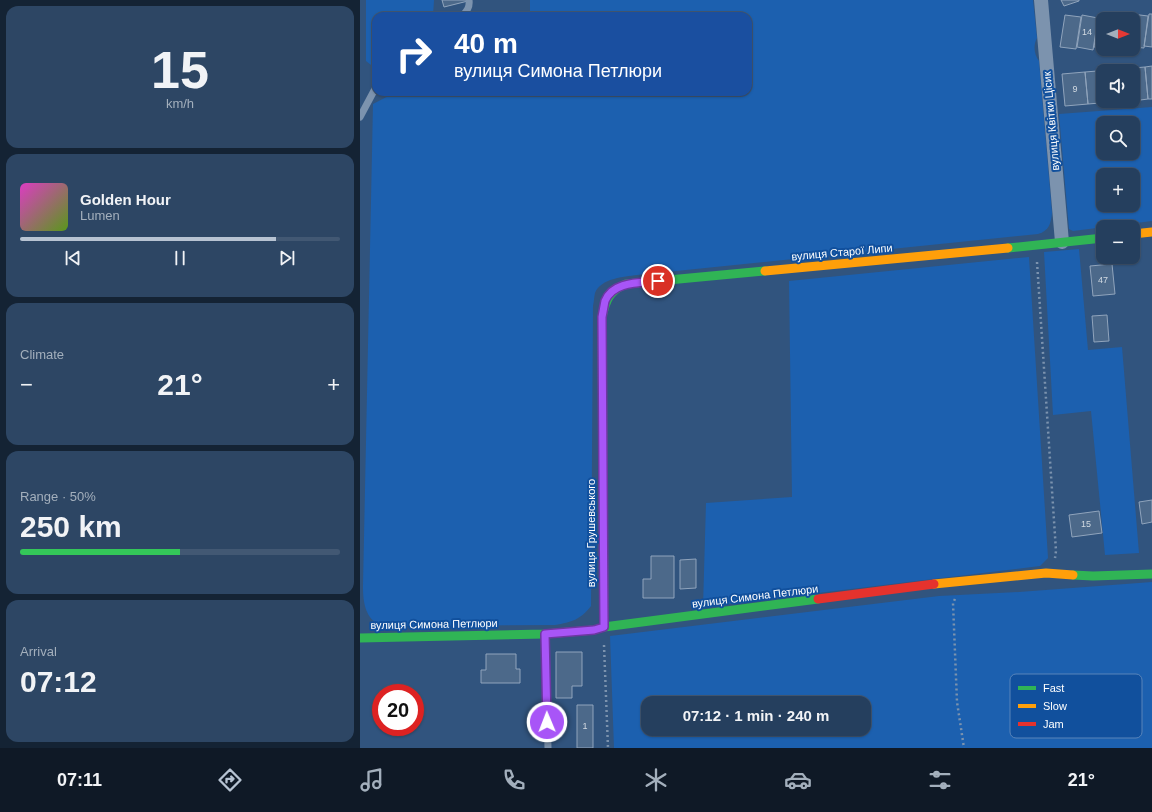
<!DOCTYPE html>
<meta charset="utf-8">
<style>
body{margin:0;font-family:Arial,sans-serif;background:#2d4664;color:#f1f3f6;height:100vh;display:flex;flex-direction:column;font-size:15px;white-space:nowrap}
*{box-sizing:border-box;margin:0}
p{font-size:13px;color:#a3afbc}
.icon{flex:none;width:22px;height:22px;fill:none;stroke:currentColor;stroke-width:2;stroke-linecap:round;stroke-linejoin:round}
.map{position:relative;flex:1;overflow:hidden}
.panel{display:flex;flex-direction:column;gap:6px;padding:6px;background:#142334;width:360px}
.panel>*{flex:none}
.hud{position:absolute;left:12px;top:12px;width:380px;height:84px;border-radius:12px;box-shadow:0 1px 3px #0004,0 0 0 1px #425873;background:#1a4fa0;color:#fff;overflow:hidden}
.needle{width:26px;rotate:90deg}
.tools{position:absolute;left:736px;top:12px;display:grid;gap:8px}
.tools a{display:grid;place-items:center;width:44px;height:44px;border-radius:8px;background:#253f5e;box-shadow:0 1px 3px #0004,0 0 0 1px #425873;font-size:20px}
.speed{position:absolute;left:12px;top:684px;display:flex;gap:8px;font-size:20px;font-weight:700;text-align:center}
.speed>*{display:grid;place-content:center;width:52px;height:52px;border-radius:50%;background:#253f5e;box-shadow:0 1px 3px #0004,0 0 0 1px #425873;line-height:1}
.speed .limit{border:6px solid #d22;background:#fff;color:#111}
.pin{position:absolute;display:grid;place-items:center;width:34px;height:34px;color:#fff;margin:-17px;border:2px solid #fff;border-radius:50%;box-shadow:0 1px 4px #0007}
.me{position:absolute;width:44px;margin:-22px;rotate:359deg;stroke-linejoin:round;filter:drop-shadow(0 0 3px #0008)}
.turn{display:flex;align-items:center;gap:14px;height:84px;padding:0 16px;font-size:18px}
.turn .icon{width:52px;height:52px;stroke-width:2.5}
.turn b{display:block;font-size:28px;line-height:34px}
.big{font-size:30px;font-weight:800;line-height:1.1}
.panel .tile{flex:1;display:flex;flex-direction:column;justify-content:center;gap:6px;min-width:0;padding:0 14px;border-radius:12px;background:#2d4664}
.panel .dial{align-items:center;gap:0}
.dial b{font-size:52px;line-height:1}
.song{display:flex;align-items:center;gap:12px}
.cover{width:48px;height:48px;border-radius:6px;background:linear-gradient(135deg,hsl(310 70% 55%),hsl(90 70% 35%))}
.played{height:4px;border-radius:2px;background:linear-gradient(90deg,#b7c3d2 80%,#425873 80%)}
.keys{display:flex;justify-content:space-around;direction:ltr}
.heat{display:flex;justify-content:space-between;align-items:center;font-size:22px;direction:ltr}
.charge{height:6px;border-radius:3px;background:linear-gradient(90deg,#34c759 50%,#425873 0)}
.trip{position:absolute;left:281px;top:696px;width:230px;height:40px;border-radius:12px;background:#253f5e;box-shadow:0 1px 3px #0004,0 0 0 1px #425873;font-weight:800;line-height:40px;text-align:center}
.tab-bar{display:flex;height:64px;justify-content:space-around;align-items:center;background:#0f1926;color:#a3afbc}
.tab-bar .icon{width:28px;height:28px}
.tab-bar .selected{color:#b7c3d2}
.tab-bar b{font-size:18px;color:#f1f3f6}
main{display:flex;flex:1;min-height:0}
.map>svg:first-child{display:block}
.green{fill:#1c60af;fill-rule:evenodd}
.building{fill:#4c698a;stroke:#90a4bc}
.lines{fill:none;stroke-linecap:round;stroke-linejoin:round}
.path{stroke:#7c93ae;stroke-width:2.5;stroke-dasharray:2 3;stroke-linecap:butt}
.lane{stroke:#7c93ae;stroke-width:7}
.street{stroke:#7c93ae;stroke-width:14}
.fast{stroke:#30b455;stroke-width:9}
.slow{stroke:#ff9f0a;stroke-width:9}
.jam{stroke:#e5322d;stroke-width:9}
.route-casing{stroke:#6d37a1;stroke-width:10}
.route{stroke:#a855f7;stroke-width:7}
.labels{text-anchor:middle;stroke-width:4;stroke-linejoin:round;paint-order:stroke}
.number-label{font-size:9px;fill:#d2dae2}
.street-label{font-size:11px;fill:#fff;stroke:#11509d}
.key{fill:#11509d;stroke:#5884ba;stroke-width:1}
.key-label{font-size:11px;fill:#fff}
</style>
<main>
<section class="panel">
<div class="tile dial"><b>15</b><p>km/h</p></div>
<div class="tile">
<div class="song"><i class="cover"></i><div><b>Golden Hour</b><p>Lumen</p></div></div>
<div class="played"></div>
<div class="keys"><svg class="icon" aria-label="previous" viewBox="0 0 24 24"><path d="M18 5L8 12l10 7zM5 5v14"/></svg><svg class="icon" aria-label="pause" viewBox="0 0 24 24"><path d="M8 5v14M16 5v14"/></svg><svg class="icon" aria-label="next" viewBox="0 0 24 24"><path d="M6 5l10 7-10 7zM19 5v14"/></svg></div>
</div>
<div class="tile"><p>Climate</p>
<div class="heat"><a>−</a><b class="big">21°</b><a>+</a></div>
</div>
<div class="tile"><p>Range · 50%</p><b class="big">250 km</b><div class="charge"></div></div>
<div class="tile"><p>Arrival</p><b class="big">07:12</b></div>
</section>
<div class="map">
<svg width="792" height="748" viewBox="0 0 792 748">
<rect width="100%" height="100%" fill="#31547e"/>
<path class="green" d="M6 0H74L73 16H16V69L6 61Z
M170 0H673L677 38C673 45 674 55 679 61L692 213C691 223 689 231 678 234L277 275C264 277 241 278 235 293 234 297 234 302 233 306L231 606C220 620 212 622 195 625L27 626C23 625 18 624 15 622 4 614 3 598 3 586L13 104 36 92H388V16H170Z
M792 107V221L713 231 709 229 699 114ZM743 123H773V153H743ZM743 175H773V205H743Z
M719 249 728 350 762 347 779 553 745 555 731 411 693 415 684 252Z
M669 257 688 558 680 566 343 607 346 503 432 497 429 281Z
M792 582V748H254L250 636 579 596 659 592ZM288 703H504V729H288Z"/>
<path class="building" d="M82 0H112L84 7Z
M701 0H719V1L704 6Z
M772 14 788 16 784 48 773 47Z
M789 14H792V47L784 46Z
M705 15 721 17 716 49 700 47Z
M722 15 738 18 733 50 717 47Z
M739 15 755 17V19H743V48L734 47Z
M755 15 772 17 771 19H755Z
M792 66V99H788L785 67Z
M785 67 788 99 773 101V71H761V69Z
M749 70V71H743V101L752 102 728 104 725 72Z
M725 72 728 104 705 106 702 74Z
M752 264 755 294 733 296 730 266Z
M747 315 749 341 734 342 732 316Z
M792 500V522L782 524 779 502Z
M739 511 742 533 712 537 709 515Z
M291 556H314V598H283V579H291Z
M336 559V588L320 589V560Z
M196 652H222V686H212V698H196Z
M126 654H156V669H160V683H121V670H126Z
M217 705H233V748H217Z"/>
<g class="lines">
<path class="path" d="M677 262 696 551 695 558
M595 599 593 603 597 702 604 748
M244 645 248 748"/>
<path class="lane" d="M102 16C107 11 110 7 109 0
M0 117 16 87
M185 634 188 748"/>
<path class="street" d="M681 0 702 242"/>
<path class="fast" d="M648 248 743 238
M713 575 733 576 792 574
M244 627 242 317C246 300 249 291 266 284L405 271
M0 638 185 634 234 630 244 627 458 599"/>
<path class="slow" d="M773 234 792 232
M405 271 648 248
M574 584 686 573 713 575"/>
<path class="jam" d="M458 599 574 584"/>
</g>
<g class="lines">
<defs>
<path id="route" d="M187 722 185 634 234 630 244 627 242 317C243 312 244 306 245 301 253 281 280 283 298 281"/>
</defs>
<use href="#route" class="route-casing"/>
<use href="#route" class="route"/>
</g>
<g class="labels">
<g class="number-label">
<text x="727" y="35">14</text>
<text x="715" y="92">9</text>
<text x="743" y="283">47</text>
<text x="726" y="527">15</text>
<text x="225" y="729">1</text>
</g>
<g class="street-label">
<text transform="translate(691 121) rotate(-95)" y="4">вулиця Квітки Цісик</text>
<text transform="translate(482 252) rotate(-5)" y="4">вулиця Старої Липи</text>
<text transform="translate(231 533) rotate(-90)" y="4">вулиця Грушевського</text>
<text transform="translate(395 596) rotate(-7)" y="4">вулиця Симона Петлюри</text>
<text transform="translate(74 624) rotate(-1)" y="4">вулиця Симона Петлюри</text>
</g>
</g>
<rect x="650" y="674" width="132" height="64" rx="6" class="key"/>
<rect x="658" y="686" width="18" height="4" fill="#30b455"/>
<rect x="658" y="704" width="18" height="4" fill="#ff9f0a"/>
<rect x="658" y="722" width="18" height="4" fill="#e5322d"/>
<g class="key-label">
<text x="683" y="692">Fast</text>
<text x="683" y="710">Slow</text>
<text x="683" y="728">Jam</text>
</g>
</svg>
<div class="tools">
<a><svg class="needle" viewBox="-14 -14 28 28"><path d="M0-13l5 13h-10z" fill="#e53935"/><path d="M0 13l5-13h-10z" fill="#a3afbc"/></svg></a>
<a><svg class="icon" aria-label="sound" viewBox="0 0 24 24"><path d="M4 9h4l5-4v14l-5-4H4zM17 9q2 3 0 6"/></svg></a>
<a><svg class="icon" aria-label="search" viewBox="0 0 24 24"><circle cx="10" cy="10" r="6"/><path d="M15 15l6 6"/></svg></a>
<a>+</a>
<a>−</a>
</div>
<div class="speed"><div class="limit">20</div></div>
<div class="pin" style="left:298px;top:281px;background:#d93025"><svg class="icon" aria-label="arrive" viewBox="0 0 24 24"><path d="M6 21V4h12l-3 4 3 4H6"/></svg></div>
<svg class="me" style="left:187px;top:722px" viewBox="-20 -20 40 40"><circle r="17" fill="#a855f7" stroke="#fff" stroke-width="3"/><path d="M0-11L8 9 0 5-8 9z" fill="#fff"/></svg>
<div class="trip">07:12 · 1 min · 240 m</div>
<div class="hud">
<div class="turn"><svg class="icon" aria-label="right" viewBox="0 0 24 24"><path d="M7 20v-9h11M14 6l5 5-5 5"/></svg><div><b>40 m</b>вулиця Симона Петлюри</div></div>
</div>
</div>
</main>
<nav class="tab-bar">
<b>07:11</b>
<svg class="icon selected" aria-label="directions" viewBox="0 0 24 24"><path d="M12 3l9 9-9 9-9-9zM9 14v-3h6M13 9l2 2-2 2"/></svg>
<svg class="icon" aria-label="music" viewBox="0 0 24 24"><path d="M9 18V5l10-2v13"/><circle cx="6" cy="18" r="3"/><circle cx="16" cy="16" r="3"/></svg>
<svg class="icon" aria-label="phone" viewBox="0 0 24 24"><path d="M5 4h4l2 5-3 2q2 4 5 5l2-3 5 2v4C11 20 4 13 5 4z"/></svg>
<svg class="icon" aria-label="climate" viewBox="0 0 24 24"><path d="M12 3v18M4 7l16 10M4 17L20 7"/></svg>
<svg class="icon" aria-label="car" viewBox="0 0 24 24"><path d="M5 17H2v-5l4-1 3-4h7l3 4 3 1v5h-3M9 17h6M6 11h13"/><circle cx="7" cy="17" r="2"/><circle cx="17" cy="17" r="2"/></svg>
<svg class="icon" aria-label="filters" viewBox="0 0 24 24"><path d="M4 7h16M4 17h16"/><circle cx="9" cy="7" r="2"/><circle cx="15" cy="17" r="2"/></svg>
<b>21°</b>
</nav>
